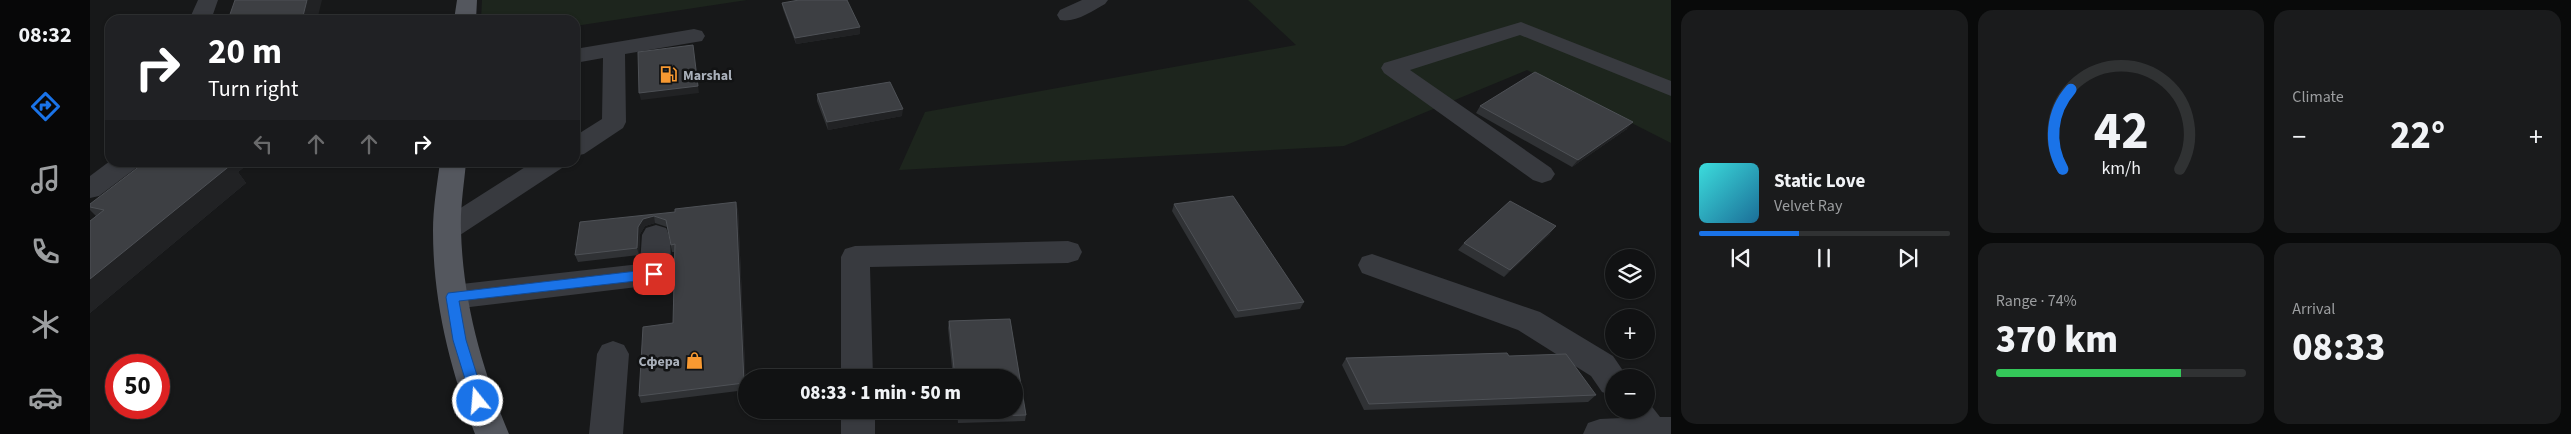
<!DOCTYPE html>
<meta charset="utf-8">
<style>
body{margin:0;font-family:"Source Sans 3",sans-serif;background:#1a1b1c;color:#f1f3f6;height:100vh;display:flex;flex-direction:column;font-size:19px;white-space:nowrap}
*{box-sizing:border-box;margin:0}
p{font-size:16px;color:#9c9ea0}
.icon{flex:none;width:28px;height:28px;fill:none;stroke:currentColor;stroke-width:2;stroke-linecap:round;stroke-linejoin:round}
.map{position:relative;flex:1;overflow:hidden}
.sheet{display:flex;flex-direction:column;gap:10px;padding:10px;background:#090a0a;width:900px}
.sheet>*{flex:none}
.banner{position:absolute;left:15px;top:15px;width:475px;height:152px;border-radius:15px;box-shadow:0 1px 4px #0004,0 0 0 1px #303233;background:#202124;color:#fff;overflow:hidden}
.tools{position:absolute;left:1515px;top:249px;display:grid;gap:10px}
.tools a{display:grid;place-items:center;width:50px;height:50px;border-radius:50%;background:#111213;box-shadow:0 1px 4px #0004,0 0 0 1px #303233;font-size:25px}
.speed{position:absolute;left:15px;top:354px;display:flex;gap:10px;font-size:25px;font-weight:700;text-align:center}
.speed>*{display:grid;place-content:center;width:65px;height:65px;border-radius:50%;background:#111213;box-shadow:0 1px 4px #0004,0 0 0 1px #303233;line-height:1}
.speed .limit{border:8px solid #d22;background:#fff;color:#111}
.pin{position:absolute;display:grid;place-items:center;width:42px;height:42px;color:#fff;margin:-21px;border-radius:10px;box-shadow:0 2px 8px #0006}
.me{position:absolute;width:55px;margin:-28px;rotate:343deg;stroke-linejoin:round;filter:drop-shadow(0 0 4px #0008)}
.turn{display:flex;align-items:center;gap:18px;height:105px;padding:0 20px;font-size:22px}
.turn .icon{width:65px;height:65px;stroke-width:2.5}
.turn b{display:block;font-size:35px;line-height:42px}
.lanes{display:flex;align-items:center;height:48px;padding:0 20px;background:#0003;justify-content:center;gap:25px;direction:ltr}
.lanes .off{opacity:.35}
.big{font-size:38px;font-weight:800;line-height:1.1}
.sheet .tile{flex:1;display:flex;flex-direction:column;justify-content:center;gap:8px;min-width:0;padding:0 18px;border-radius:15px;background:#1a1b1c}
.sheet .dial{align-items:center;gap:0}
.dial svg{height:130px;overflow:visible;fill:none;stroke:#303233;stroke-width:7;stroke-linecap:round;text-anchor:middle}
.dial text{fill:#f1f3f6;stroke:none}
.song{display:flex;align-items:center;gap:15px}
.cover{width:60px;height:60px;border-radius:8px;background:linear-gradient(135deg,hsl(180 70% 55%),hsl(200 70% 35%))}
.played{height:5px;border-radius:2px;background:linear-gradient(90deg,#1a73e8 40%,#303233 40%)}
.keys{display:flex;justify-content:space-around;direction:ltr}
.heat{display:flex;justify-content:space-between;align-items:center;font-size:28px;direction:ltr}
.charge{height:8px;border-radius:4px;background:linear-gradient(90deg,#34c759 74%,#303233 0)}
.sheet .tiles{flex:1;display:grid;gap:10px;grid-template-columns:repeat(3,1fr)}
.tile:first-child{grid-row:span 2}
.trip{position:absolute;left:648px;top:369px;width:285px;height:50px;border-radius:25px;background:#111213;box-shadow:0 1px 4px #0004,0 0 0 1px #303233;font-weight:800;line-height:50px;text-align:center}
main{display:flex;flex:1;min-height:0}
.menu{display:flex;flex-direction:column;width:90px;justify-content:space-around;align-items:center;background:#070708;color:#9c9ea0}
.menu .icon{width:35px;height:35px}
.menu .selected{color:#1a73e8}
.menu b{font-size:22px;color:#f1f3f6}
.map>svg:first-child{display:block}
.green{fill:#1d251d}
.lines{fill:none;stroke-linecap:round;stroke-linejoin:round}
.minor{fill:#383a3f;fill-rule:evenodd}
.major{fill:#54575e;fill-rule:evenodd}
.wall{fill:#303235}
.shaded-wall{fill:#212224}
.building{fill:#3d3f43;stroke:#4e5156}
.route{fill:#1a73e8;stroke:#114b97}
.labels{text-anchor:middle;stroke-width:5;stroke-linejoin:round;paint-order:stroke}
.poi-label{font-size:14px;font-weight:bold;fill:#a9b0ba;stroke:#121314;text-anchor:start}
</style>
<main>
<nav class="menu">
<b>08:32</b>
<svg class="icon selected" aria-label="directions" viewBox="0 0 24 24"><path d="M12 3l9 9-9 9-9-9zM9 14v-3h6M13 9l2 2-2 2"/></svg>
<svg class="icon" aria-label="music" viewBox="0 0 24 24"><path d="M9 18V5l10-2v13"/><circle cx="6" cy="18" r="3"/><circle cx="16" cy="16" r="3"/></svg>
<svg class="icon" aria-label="phone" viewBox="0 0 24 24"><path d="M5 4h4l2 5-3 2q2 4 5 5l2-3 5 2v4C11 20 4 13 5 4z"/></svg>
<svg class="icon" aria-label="climate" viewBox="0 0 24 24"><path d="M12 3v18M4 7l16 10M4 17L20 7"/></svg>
<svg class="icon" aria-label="car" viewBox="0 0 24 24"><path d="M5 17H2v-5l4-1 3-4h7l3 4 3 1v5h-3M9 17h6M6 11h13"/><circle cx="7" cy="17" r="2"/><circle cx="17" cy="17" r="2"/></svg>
</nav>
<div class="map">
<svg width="1581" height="434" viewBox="0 0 1581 434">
<rect width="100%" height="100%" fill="#171819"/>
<path class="green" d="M392 0H657L485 26V20H391Z
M1158 0H1581V143L1437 70 1254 146 809 170 835 112 1206 45Z"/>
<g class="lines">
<path class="minor" d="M108 0H128L121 20H99Z
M992 0H1018L1015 4C1002 11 986 23 970 20L967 15 970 10Z
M1431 22 1581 81V96L1430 35 1320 70 1461 168 1465 174 1461 180 1452 183 1443 180 1294 73 1291 68 1294 63Z
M604 29 612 31 615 36 612 41 535 54 536 122 533 128 494 154 485 156V136L512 119 513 58 485 63V49Z
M20 161 50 162 46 168 9 196 0 198V176Z
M443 162H476L472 168 367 237 357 240 347 237 343 230 347 223Z
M566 225 576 228C583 241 582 269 574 282L564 285 363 309 352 305 348 297 352 289 363 285 550 264 552 235 556 228Z
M978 241 988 244 992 252 988 260 978 263 780 267 783 378H751V257L755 249 765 246Z
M1282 254 1450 312 1523 356 1538 378H1524V396L1512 392 1501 376 1428 330 1272 273 1268 265 1272 257Z
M523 341 534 345 539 354 533 434H499L507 354 512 345Z
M1556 399 1570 417H1581V434H1493L1498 423 1510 419 1532 418 1528 410H1556Z
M751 410H785V434H751Z"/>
<path class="major" d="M367 0H387L386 20H364Z
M350 162H376C374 185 370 208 371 231 373 302 392 369 419 434H385C360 369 343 302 343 231 343 208 347 185 350 162Z"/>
</g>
<path class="wall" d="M692 3 770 34 706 44 693 9Z
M727 94 812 116 738 130 727 101Z
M1390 106 1537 129 1482 167 1386 113Z
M83 162H150L153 168 148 172 156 183 0 313V221L6 216 0 210V204Z
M1084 204 1214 302 1210 309 1145 318 1082 211Z
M648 209 656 390 551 403 549 396 583 323 584 252H582L577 227 565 223 555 226 550 234 549 255 488 262 485 255 490 222Z
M1460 234 1414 277 1368 250 1374 243Z
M920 319 936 415 935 421 868 423 867 410H924V378H863L858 328 859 321Z
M1419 356 1506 395 1498 402 1274 410 1252 365 1256 358Z"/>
<path class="shaded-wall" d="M217 0H232L227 20H212Z
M770 27V34L706 44 705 38Z
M603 45 609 93 551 100 549 93Z
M813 109 812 116 738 130 737 122Z
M1543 122 1537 129 1482 167 1488 160Z
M128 162H150L153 168 148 172 156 183 0 313V279Z
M646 202 648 209 656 390 654 383Z
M564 216 565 223 555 226 550 234 549 255 547 248 548 227 553 219Z
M1466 226 1460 234 1414 277 1420 270Z"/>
<path class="building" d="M145 0H217L212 20H138Z
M709 0H757L770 27 705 38 692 3Z
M603 45 608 86 549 93 548 52Z
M1445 72 1543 122 1488 160 1390 106Z
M800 82 813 109 737 122 727 94Z
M55 162H80L83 163V162H135L142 164 0 279V221L14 210 0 207V204Z
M1143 196 1214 302 1148 311 1084 204Z
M1420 201 1466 226 1420 270 1374 243Z
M646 202 654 383 549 396 553 327 583 323 585 244 581 245 576 220 564 216 553 219 548 227 547 248 485 255 490 222 585 212V209Z
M920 319 936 415 869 417 868 410H924V378H865L859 321Z
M1417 353 1419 356 1476 354 1506 395 1279 404 1256 358Z"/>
<path class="route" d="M564 269 570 274 564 279 369 301 376 340 395 401 393 405H383L363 340 356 297 358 293Z"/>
<defs>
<symbol id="fuel-bare" viewBox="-9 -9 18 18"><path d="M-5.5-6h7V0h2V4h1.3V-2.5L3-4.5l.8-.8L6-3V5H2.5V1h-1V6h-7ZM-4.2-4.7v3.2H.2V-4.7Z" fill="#f89931" stroke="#121314" stroke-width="2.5" paint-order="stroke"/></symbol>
<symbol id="shop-bare" viewBox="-9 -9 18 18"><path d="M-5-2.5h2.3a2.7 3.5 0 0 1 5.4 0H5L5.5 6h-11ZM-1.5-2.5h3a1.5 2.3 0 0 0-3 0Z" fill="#f89931" stroke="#121314" stroke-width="2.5" paint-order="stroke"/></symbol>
</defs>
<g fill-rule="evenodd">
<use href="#fuel-bare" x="566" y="62" width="25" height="25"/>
<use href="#shop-bare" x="592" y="348" width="25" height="25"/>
</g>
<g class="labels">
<g class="poi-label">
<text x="593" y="80">Marshal</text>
<text x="590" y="366" text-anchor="end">Сфера</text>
</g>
</g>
</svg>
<div class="tools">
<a><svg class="icon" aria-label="layers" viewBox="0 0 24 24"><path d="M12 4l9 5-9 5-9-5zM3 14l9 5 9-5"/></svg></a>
<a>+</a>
<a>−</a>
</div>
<div class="speed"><div class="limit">50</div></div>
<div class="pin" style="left:564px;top:274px;background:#d93025"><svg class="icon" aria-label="arrive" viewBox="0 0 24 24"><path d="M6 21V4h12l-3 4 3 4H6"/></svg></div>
<svg class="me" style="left:388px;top:401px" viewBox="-20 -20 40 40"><circle r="17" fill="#1a73e8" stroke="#fff" stroke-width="3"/><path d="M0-11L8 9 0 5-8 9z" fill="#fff"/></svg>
<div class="trip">08:33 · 1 min · 50 m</div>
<div class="banner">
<div class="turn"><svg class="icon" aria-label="right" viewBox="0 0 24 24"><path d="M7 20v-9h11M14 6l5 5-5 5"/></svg><div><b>20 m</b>Turn right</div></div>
<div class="lanes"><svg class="icon off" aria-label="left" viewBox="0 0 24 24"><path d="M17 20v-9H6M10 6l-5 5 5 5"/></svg><svg class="icon off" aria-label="ahead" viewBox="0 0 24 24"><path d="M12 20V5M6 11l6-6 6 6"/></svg><svg class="icon off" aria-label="ahead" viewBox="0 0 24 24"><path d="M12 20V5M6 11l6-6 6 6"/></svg><svg class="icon" aria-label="right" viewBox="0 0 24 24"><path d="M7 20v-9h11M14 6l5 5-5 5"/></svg></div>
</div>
</div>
<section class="sheet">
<div class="tiles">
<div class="tile">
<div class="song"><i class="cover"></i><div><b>Static Love</b><p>Velvet Ray</p></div></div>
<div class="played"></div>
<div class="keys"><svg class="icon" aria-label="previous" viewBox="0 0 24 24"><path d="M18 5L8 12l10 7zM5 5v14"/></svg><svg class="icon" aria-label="pause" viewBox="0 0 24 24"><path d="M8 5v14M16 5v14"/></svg><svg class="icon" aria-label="next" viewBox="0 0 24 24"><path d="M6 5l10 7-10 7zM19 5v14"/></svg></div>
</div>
<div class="tile dial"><svg viewBox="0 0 100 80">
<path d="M14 69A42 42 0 1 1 86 69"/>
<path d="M14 69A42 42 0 0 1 19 20" stroke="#1a73e8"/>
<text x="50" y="56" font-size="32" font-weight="700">42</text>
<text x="50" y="72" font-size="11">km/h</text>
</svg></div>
<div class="tile"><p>Climate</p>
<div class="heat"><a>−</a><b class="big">22°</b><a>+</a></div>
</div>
<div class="tile"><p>Range · 74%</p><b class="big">370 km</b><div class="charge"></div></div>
<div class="tile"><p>Arrival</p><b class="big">08:33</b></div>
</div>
</section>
</main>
